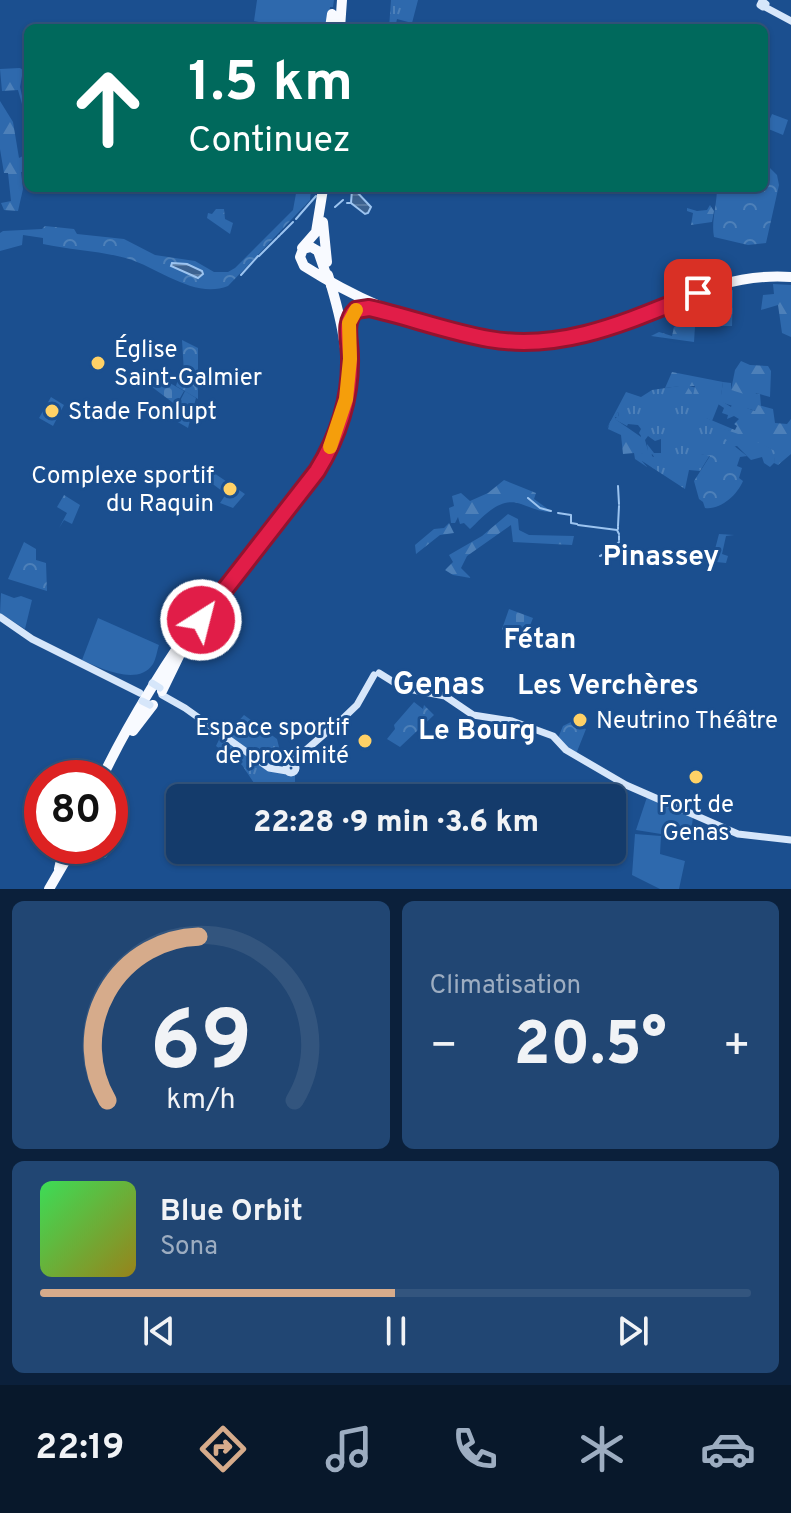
<!DOCTYPE html>
<html lang="fr">
<meta charset="utf-8">
<style>
body{margin:0;font-family:Overpass,sans-serif;background:#214673;color:#f1f3f6;height:100vh;display:flex;flex-direction:column;font-size:30px;white-space:nowrap}
*{box-sizing:border-box;margin:0}
p{font-size:26px;color:#9dadc1}
.icon{flex:none;width:44px;height:44px;fill:none;stroke:currentColor;stroke-width:2;stroke-linecap:round;stroke-linejoin:round}
.map{position:relative;height:889px;overflow:hidden}
.side{display:flex;flex-direction:column;gap:12px;padding:12px;background:#0b203b;flex:1}
.side>*{flex:none}
.banner{position:absolute;left:24px;top:24px;width:744px;height:168px;border-radius:12px;box-shadow:0 2px 6px #0004,0 0 0 2px #33557e;background:#00695c;color:#fff;overflow:hidden}
.speed{position:absolute;left:24px;top:760px;display:flex;gap:16px;font-size:40px;font-weight:700;text-align:center}
.speed>*{display:grid;place-content:center;width:104px;height:104px;border-radius:50%;background:#143b6b;box-shadow:0 2px 6px #0004,0 0 0 2px #33557e;line-height:1}
.speed .limit{border:12px solid #d22;background:#fff;color:#111}
.pin{position:absolute;display:grid;place-items:center;width:68px;height:68px;color:#fff;margin:-34px;border-radius:16px;box-shadow:0 4px 12px #0006}
.me{position:absolute;width:88px;margin:-44px;rotate:36deg;stroke-linejoin:round;filter:drop-shadow(0 0 6px #0008)}
.turn{display:flex;align-items:center;gap:28px;height:168px;padding:0 32px;font-size:36px}
.turn .icon{width:104px;height:104px;stroke-width:2.5}
.turn b{display:block;font-size:56px;line-height:68px}
.big{font-size:60px;font-weight:800;line-height:1.1}
.side .tile{flex:1;display:flex;flex-direction:column;justify-content:center;gap:12px;min-width:0;padding:0 28px;border-radius:12px;background:#214673}
.side .dial{align-items:center;gap:0}
.dial svg{height:208px;overflow:visible;fill:none;stroke:#33557e;stroke-width:7;stroke-linecap:round;text-anchor:middle}
.dial text{fill:#f1f3f6;stroke:none}
.song{display:flex;align-items:center;gap:24px}
.cover{width:96px;height:96px;border-radius:12px;background:linear-gradient(135deg,hsl(130 70% 55%),hsl(50 70% 35%))}
.played{height:8px;border-radius:4px;background:linear-gradient(90deg,#d6ab8b 50%,#33557e 50%)}
.keys{display:flex;justify-content:space-around;direction:ltr}
.heat{display:flex;justify-content:space-between;align-items:center;font-size:44px;direction:ltr}
.side .tiles{flex:1;display:grid;gap:12px;grid-template-columns:1fr 1fr}
.tile:last-child{grid-column:span 2}
.trip{position:absolute;left:166px;top:784px;width:460px;height:80px;border-radius:12px;background:#143b6b;box-shadow:0 2px 6px #0004,0 0 0 2px #33557e;font-weight:800;line-height:80px;text-align:center}
.tabs{display:flex;height:128px;justify-content:space-around;align-items:center;background:#08182b;color:#9dadc1}
.tabs .icon{width:56px;height:56px}
.tabs .on{color:#d6ab8b}
.tabs b{font-size:36px;color:#f1f3f6}
.map>svg:first-child{display:block}
.grass{fill:url(#grass-tufts)}
.forest{fill:url(#forest-firs)}
.cemetery{fill:url(#cemetery-stones)}
.park{fill:url(#park-crowns)}
.garden{fill:#2e69ad}
.water{fill:url(#water-rules);stroke:#9cc4f0;stroke-width:2}
.lines{fill:none;stroke-linecap:round;stroke-linejoin:round}
.stream{stroke:#9cc4f0;stroke-width:2}
.secondary{stroke:#d6e6fa;stroke-width:7}
.trunk{stroke:#f8faff;stroke-width:10}
.secondary-bridge{stroke:#d6e6fa;stroke-width:7}
.trunk-bridge{stroke:#f8faff;stroke-width:10}
.route-casing{stroke:#92132f;stroke-width:20}
.route{stroke:#e11d48;stroke-width:14}
.slow{stroke:#f59e0b;stroke-width:14}
.poi-dot{fill:#ffd166;stroke:#1b4f8f;stroke-width:3}
.labels{text-anchor:middle;stroke-width:6;stroke-linejoin:round;paint-order:stroke}
.poi-label{font-size:24px;fill:#fff;stroke:#1b4f8f;text-anchor:start}
.quarter-label{font-size:28px;font-weight:bold;fill:#fff;stroke:#1b4f8f}
.district-label{font-size:32px;font-weight:bold;fill:#fff;stroke:#1b4f8f}
</style>
<div class="map">
<svg width="791" height="889" viewBox="0 0 791 889">
<defs>
<pattern id="grass-tufts" width="24" height="20" patternUnits="userSpaceOnUse" patternTransform="scale(2)"><rect width="24" height="20" fill="#2e69ad"/><path d="M3 7l-1-3M5 7V3M7 7l1-3M15 17l-1-3M17 17v-4M19 17l1-3" fill="none" stroke="#4d80b9"/></pattern>
<pattern id="forest-firs" width="22" height="20" patternUnits="userSpaceOnUse" patternTransform="scale(2)"><rect width="22" height="20" fill="#2e69ad"/><path d="M5 1l3.5 6h-7zM16 11l3.5 6h-7z" fill="#4d80b9"/></pattern>
<pattern id="cemetery-stones" width="16" height="16" patternUnits="userSpaceOnUse" patternTransform="scale(2)"><rect width="16" height="16" fill="#2e69ad"/><path d="M2 7V4a2 2 0 0 1 4 0v3zM10 15v-3a2 2 0 0 1 4 0v3z" fill="#4d80b9"/></pattern>
<pattern id="park-crowns" width="20" height="18" patternUnits="userSpaceOnUse" patternTransform="scale(2)"><rect width="20" height="18" fill="#2e69ad"/><path d="M2 6a3 3 0 1 1 6 0M12 15a3 3 0 1 1 6 0" fill="none" stroke="#4d80b9"/></pattern>
<pattern id="water-rules" width="6" height="5" patternUnits="userSpaceOnUse" patternTransform="scale(2)"><rect width="6" height="5" fill="#3c6290"/><path d="M0 2.5h6" fill="none" stroke="#597aa1"/></pattern>
</defs>
<rect width="100%" height="100%" fill="#1b4f8f"/>
<path class="grass" d="M391 0H418L412 23 397 19 395 28H389Z
M723 382 731 383V390L760 394 761 406 758 405 756 411C743 406 732 408 720 401L712 421 706 418 712 426 743 434 776 451 774 463 770 467 764 463 762 457 751 460 737 446 701 455H710L700 471 689 470 685 489 642 461 651 454 653 457 661 453V439L655 441 648 436 645 440 649 454 646 455 640 453 641 436 639 433 641 429 638 425 628 424 627 426 614 419 619 416 618 412 607 428 626 392 641 397 652 390 686 385 721 395Z
M719 534 734 535 726 536 722 554 728 556 726 563 707 561 711 553H714Z
M244 715 277 739 280 751 272 752 267 762 295 775V783L277 798H264L242 765 216 746 225 727H233Z"/>
<path class="forest" d="M20 68 23 70 20 87 22 96H28V100H24L28 104H22L18 90 2 91 0 69Z
M0 101 13 122 19 158 27 154 22 121H28V172H21L23 189 18 211 4 210 1 203 11 201 8 173H4L0 149Z
M710 205 714 211 712 222 691 225 693 213 687 211V208L697 211 707 210Z
M216 209H224L225 219 233 223 230 234 207 218 208 213 212 214Z
M773 284 791 285V337L782 333 778 305 761 310 763 295 774 294Z
M733 290 732 326H722L720 294Z
M678 325 695 326 694 342 651 336 659 332 672 336 674 327Z
M741 361 750 365 768 366 771 371 770 397 756 393 754 397 731 390 735 370Z
M672 372 723 382 721 396 712 394 705 415 696 410 698 403 693 396 695 386H687L692 393 690 401 683 397 680 398 681 386 665 388Z
M734 398 744 407 755 411 758 405 773 409 775 423 787 424 791 419V454L778 465 774 463 775 451C753 440 732 429 709 427V423L704 417 735 430 737 426 734 424 739 419 734 416 727 419 728 415 722 413 724 408 718 404 720 400 731 407Z
M618 412 619 418 615 417V419L644 439 641 453 648 454 647 444 654 453H661L659 463 652 454 648 461H642L647 467 635 459 634 453 623 454 621 435 608 429 610 422Z
M504 480 536 493 534 499 552 512C539 512 533 508 521 504 500 496 484 516 470 529L464 523 460 524 458 517 455 523H451L449 508 454 506 452 496 461 493 470 501 488 493Z
M508 514 518 519 519 530 529 535 574 536 572 545 513 542 511 525 467 556 461 568 471 578 453 575 445 570 453 562 449 555 482 536Z
M449 523 454 533 440 535 416 554 415 545 434 529 444 528Z"/>
<path class="cemetery" d="M152 373 184 391 176 405 148 384Z
M509 609 533 618 523 643 502 629Z"/>
<path class="park" d="M764 162 777 175 779 185 766 243 748 245 714 237C711 221 717 205 717 188H764Z
M297 188H311L310 200 228 286C195 299 160 269 129 259 102 251 71 250 43 244V238L23 235 22 245 0 251V233L3 231 42 229 45 226 74 229 77 234 124 239 155 255 195 261 214 272H228L235 268 293 210Z
M182 340 198 348V399L176 386 180 373H184Z
M719 434 747 456 740 457 737 466 742 468 739 478 743 481C737 495 721 510 705 508L703 502 699 499 694 481 710 456 699 454 707 435Z
M64 495 80 505 72 524 64 520 59 528 67 513 57 507Z
M24 542 36 549V560L46 563 47 591 8 579Z
M414 702 423 709 424 705 434 715 400 747 387 739 395 729 394 725Z
M571 722 572 725 586 729 576 754 567 749 558 738 563 726Z"/>
<path class="garden" d="M257 0H334L333 7H330L328 28H288L254 21Z
M772 114 788 120 783 135 766 128Z
M185 391 196 398 188 428 176 421V409Z
M51 397 64 405 53 426 39 418Z
M211 471 245 494 233 508 220 503 226 494 206 479Z
M1 593 14 598 21 596 32 600 25 629 0 613Z
M98 618 159 645C157 651 156 659 153 664 138 687 100 668 82 660Z
M647 797 693 817 691 833 669 832 668 829H662L661 834 636 830Z
M635 834 661 836 660 854 685 861 679 889H660L632 875Z"/>
<path class="water" d="M352 190H355L371 207 368 213 365 214 351 203Z
M172 263 187 264 202 271 203 274 198 278 171 266Z"/>
<g class="lines">
<path class="stream" d="M347 203H350
M335 207 343 200
M296 219 316 196
M281 234 293 222
M278 237 280 235
M259 256 277 238
M241 275 258 256
M618 486 619 504
M528 498 540 508 551 511
M558 513 571 515V523L577 524
M578 525 617 530 619 534
M618 526 619 506
M618 527V529
M619 540V536
M610 550 619 542
M600 556 608 552"/>
<path class="secondary" d="M762 1 766 4 763 7 760 5Z
M765 7 791 21
M0 617 32 639 140 693
M379 673 403 688 445 696 473 715 512 721 553 736 566 750 626 785 738 834 791 840
M162 695 185 708 269 768 287 771
M333 728 357 705 374 675
M291 763 329 730
M286 768a5 5 0 1 1 10 0a5 5 0 1 1-10 0Z"/>
<path class="trunk" d="M330 28 332 14
M340 28 342 0
M323 222 327 262
M302 248 316 232 323 189
M327 277 318 251 311 247 303 249 300 257 304 266C394 323 512 362 616 324 674 302 728 272 791 277
M349 333C348 315 355 304 374 309
M162 691 180 654
M133 731 153 705
M102 778C128 723 170 655 207 606 231 575 255 545 279 515 304 484 329 455 340 417 353 371 344 329 331 285
M53 846 61 860 59 869
M98 846 103 853
M49 889 74 846"/>
<path class="secondary-bridge" d="M152 683 160 688
M142 701 150 705"/>
<path class="trunk-bridge" d="M328 275 331 285"/>
</g>
<g class="lines">
<defs>
<path id="route" d="M201 620 317 471C338 437 351 397 350 357 350 341 343 322 356 310L369 308C409 317 449 332 489 339 564 352 630 320 698 293"/>
</defs>
<use href="#route" class="route-casing"/>
<use href="#route" class="route"/>
<path class="slow" d="M330 447 346 399 350 359 349 323 356 310"/>
</g>
<g class="poi-dot">
<circle cx="98" cy="363" r="8"/>
<circle cx="52" cy="411" r="8"/>
<circle cx="230" cy="489" r="8"/>
<circle cx="580" cy="720" r="8"/>
<circle cx="365" cy="741" r="8"/>
<circle cx="696" cy="777" r="8"/>
</g>
<g class="labels">
<g class="poi-label">
<text x="114" y="357">Église<tspan x="114" dy="28">Saint-Galmier</tspan></text>
<text x="68" y="419">Stade Fonlupt</text>
<text x="214" y="483" text-anchor="end">Complexe sportif<tspan x="214" dy="28">du Raquin</tspan></text>
<text x="596" y="728">Neutrino Théâtre</text>
<text x="349" y="735" text-anchor="end">Espace sportif<tspan x="349" dy="28">de proximité</tspan></text>
<text x="696" y="812" text-anchor="middle">Fort de<tspan x="696" dy="28">Genas</tspan></text>
</g>
<g class="quarter-label">
<text x="661" y="565">Pinassey</text>
<text x="540" y="648">Fétan</text>
<text x="608" y="694">Les Verchères</text>
<text x="477" y="739">Le Bourg</text>
</g>
<g class="district-label">
<text x="439" y="694">Genas</text>
</g>
</g>
</svg>
<div class="speed"><div class="limit">80</div></div>
<div class="pin" style="left:698px;top:293px;background:#d93025"><svg class="icon" aria-label="arrive" viewBox="0 0 24 24"><path d="M6 21V4h12l-3 4 3 4H6"/></svg></div>
<svg class="me" style="left:201px;top:620px" viewBox="-20 -20 40 40"><circle r="17" fill="#e11d48" stroke="#fff" stroke-width="3"/><path d="M0-11L8 9 0 5-8 9z" fill="#fff"/></svg>
<div class="trip">22:28 · 9 min · 3.6 km</div>
<div class="banner">
<div class="turn"><svg class="icon" aria-label="ahead" viewBox="0 0 24 24"><path d="M12 20V5M6 11l6-6 6 6"/></svg><div><b>1.5 km</b>Continuez</div></div>
</div>
</div>
<section class="side">
<div class="tiles">
<div class="tile dial"><svg viewBox="0 0 100 80">
<path d="M14 69A42 42 0 1 1 86 69"/>
<path d="M14 69A42 42 0 0 1 49 6" stroke="#d6ab8b"/>
<text x="50" y="56" font-size="32" font-weight="700">69</text>
<text x="50" y="72" font-size="11">km/h</text>
</svg></div>
<div class="tile"><p>Climatisation</p>
<div class="heat"><a>−</a><b class="big">20.5°</b><a>+</a></div>
</div>
<div class="tile">
<div class="song"><i class="cover"></i><div><b>Blue Orbit</b><p>Sona</p></div></div>
<div class="played"></div>
<div class="keys"><svg class="icon" aria-label="previous" viewBox="0 0 24 24"><path d="M18 5L8 12l10 7zM5 5v14"/></svg><svg class="icon" aria-label="pause" viewBox="0 0 24 24"><path d="M8 5v14M16 5v14"/></svg><svg class="icon" aria-label="next" viewBox="0 0 24 24"><path d="M6 5l10 7-10 7zM19 5v14"/></svg></div>
</div>
</div>
</section>
<nav class="tabs">
<b>22:19</b>
<svg class="icon on" aria-label="directions" viewBox="0 0 24 24"><path d="M12 3l9 9-9 9-9-9zM9 14v-3h6M13 9l2 2-2 2"/></svg>
<svg class="icon" aria-label="music" viewBox="0 0 24 24"><path d="M9 18V5l10-2v13"/><circle cx="6" cy="18" r="3"/><circle cx="16" cy="16" r="3"/></svg>
<svg class="icon" aria-label="phone" viewBox="0 0 24 24"><path d="M5 4h4l2 5-3 2q2 4 5 5l2-3 5 2v4C11 20 4 13 5 4z"/></svg>
<svg class="icon" aria-label="climate" viewBox="0 0 24 24"><path d="M12 3v18M4 7l16 10M4 17L20 7"/></svg>
<svg class="icon" aria-label="car" viewBox="0 0 24 24"><path d="M5 17H2v-5l4-1 3-4h7l3 4 3 1v5h-3M9 17h6M6 11h13"/><circle cx="7" cy="17" r="2"/><circle cx="17" cy="17" r="2"/></svg>
</nav>
